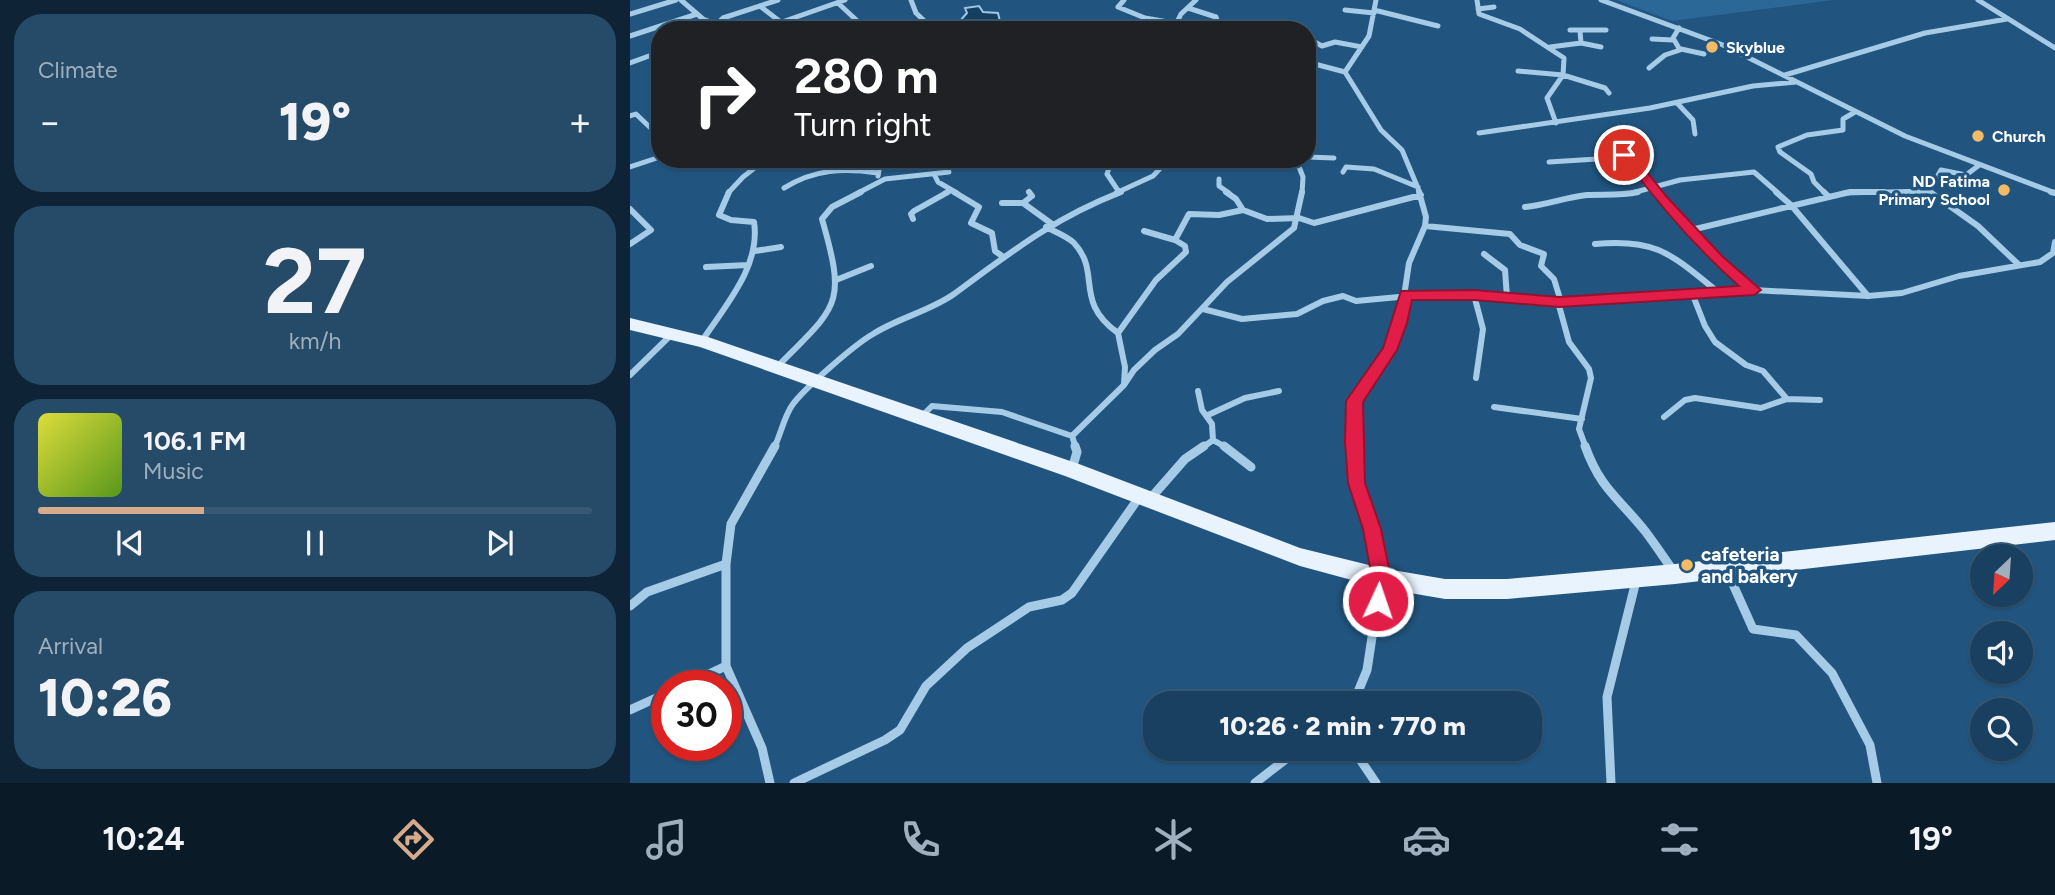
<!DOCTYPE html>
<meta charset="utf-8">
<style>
body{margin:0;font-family:Figtree,sans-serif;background:#264b69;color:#f1f3f6;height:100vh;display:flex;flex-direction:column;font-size:26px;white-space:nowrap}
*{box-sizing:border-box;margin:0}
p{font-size:23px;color:#9fafbd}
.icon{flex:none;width:38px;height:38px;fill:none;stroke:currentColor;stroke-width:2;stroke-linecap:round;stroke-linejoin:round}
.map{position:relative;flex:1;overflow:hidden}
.drawer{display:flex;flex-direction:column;gap:14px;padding:14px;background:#0e2335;width:630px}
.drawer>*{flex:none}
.guide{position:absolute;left:21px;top:21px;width:665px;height:147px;border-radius:28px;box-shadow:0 2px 5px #0004,0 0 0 2px #375975;background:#202124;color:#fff;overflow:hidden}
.needle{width:46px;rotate:205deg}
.tools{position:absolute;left:1340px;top:544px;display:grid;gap:14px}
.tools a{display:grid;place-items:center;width:63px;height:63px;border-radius:50%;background:#194060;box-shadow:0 2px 5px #0004,0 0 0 2px #375975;font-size:35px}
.speed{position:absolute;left:21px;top:670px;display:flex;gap:14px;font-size:35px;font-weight:700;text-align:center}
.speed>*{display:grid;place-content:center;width:91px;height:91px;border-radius:50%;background:#194060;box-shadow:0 2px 5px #0004,0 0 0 2px #375975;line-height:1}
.speed .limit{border:10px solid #d22;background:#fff;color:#111}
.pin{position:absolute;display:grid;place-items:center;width:60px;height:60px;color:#fff;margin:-30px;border:4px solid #fff;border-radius:50%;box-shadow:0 2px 7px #0007}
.me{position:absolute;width:77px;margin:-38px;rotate:3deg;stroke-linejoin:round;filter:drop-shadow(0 0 5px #0008)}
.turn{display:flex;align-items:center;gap:24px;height:147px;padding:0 28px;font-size:32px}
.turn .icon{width:91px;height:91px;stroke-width:2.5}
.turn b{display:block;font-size:49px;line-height:60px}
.big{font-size:52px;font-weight:800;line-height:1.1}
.drawer .tile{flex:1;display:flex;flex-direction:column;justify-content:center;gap:10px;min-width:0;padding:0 24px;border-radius:28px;background:#264b69}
.drawer .dial{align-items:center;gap:0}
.dial b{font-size:91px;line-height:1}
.song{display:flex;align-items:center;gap:21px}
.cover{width:84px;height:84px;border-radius:10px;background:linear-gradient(135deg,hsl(60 70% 55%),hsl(90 70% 35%))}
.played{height:7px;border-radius:4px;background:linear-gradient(90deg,#d6ab8b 30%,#375975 30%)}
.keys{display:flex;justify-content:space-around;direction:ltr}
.heat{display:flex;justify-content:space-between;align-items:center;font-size:38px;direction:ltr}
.trip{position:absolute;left:513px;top:691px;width:399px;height:70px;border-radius:28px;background:#194060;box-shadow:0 2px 5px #0004,0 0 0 2px #375975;font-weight:800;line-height:70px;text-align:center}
.dock{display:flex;height:112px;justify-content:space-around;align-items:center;background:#0a1a26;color:#9fafbd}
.dock .icon{width:49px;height:49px}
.dock .current{color:#d6ab8b}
.dock b{font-size:32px;color:#f1f3f6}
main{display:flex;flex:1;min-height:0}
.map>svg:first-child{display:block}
.green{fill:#2b6898}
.water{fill:#163e5f;stroke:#9ac7e9;stroke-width:2}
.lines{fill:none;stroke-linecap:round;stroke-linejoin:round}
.street-far2{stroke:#a6cbe7;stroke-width:5}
.street-far1{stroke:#a6cbe7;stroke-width:6}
.street{stroke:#a6cbe7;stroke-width:9}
.primary{fill:#e8f3fd;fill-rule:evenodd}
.route{fill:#e11d48;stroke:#92132f;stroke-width:2}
.poi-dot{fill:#f4bb67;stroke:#215580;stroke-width:2.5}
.labels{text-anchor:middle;stroke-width:7;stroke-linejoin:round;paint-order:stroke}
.far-poi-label{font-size:16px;font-weight:bold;fill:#fff;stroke:#215580;text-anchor:start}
.poi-label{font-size:19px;font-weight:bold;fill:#fff;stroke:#215580;text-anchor:start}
</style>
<main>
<section class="drawer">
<div class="tile"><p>Climate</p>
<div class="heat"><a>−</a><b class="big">19°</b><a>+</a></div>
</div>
<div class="tile dial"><b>27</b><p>km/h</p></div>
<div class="tile">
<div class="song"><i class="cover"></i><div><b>106.1 FM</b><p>Music</p></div></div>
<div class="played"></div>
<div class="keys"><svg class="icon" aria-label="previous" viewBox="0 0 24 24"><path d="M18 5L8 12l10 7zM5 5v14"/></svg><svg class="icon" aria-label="pause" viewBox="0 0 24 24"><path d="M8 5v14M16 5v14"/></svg><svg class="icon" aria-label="next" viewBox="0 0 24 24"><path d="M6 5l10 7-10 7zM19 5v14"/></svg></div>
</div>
<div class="tile"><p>Arrival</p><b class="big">10:26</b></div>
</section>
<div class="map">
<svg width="1425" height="783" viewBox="0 0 1425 783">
<rect width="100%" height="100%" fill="#215580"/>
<path class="green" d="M986 0H1203L1042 21Z"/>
<path class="water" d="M349 6 353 12 368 13 371 26 341 30 330 21 337 13 335 8Z"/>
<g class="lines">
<path class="street-far2" d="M51 0 73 19 85 24
M281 0 286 13 304 30
M494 0 488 7 515 18 544 23
M746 0 739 36 715 72 751 130 772 150 790 193
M847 0 849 14 890 29 934 58 933 75 917 98 926 123
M971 0 1093 45 1275 136 1425 193
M1348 0 1425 48
M208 3 237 30
M130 6 161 30
M558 8 586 17 587 20
M848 9 864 7
M715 10 744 13
M744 10 808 26
M0 14 46 0
M152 22 215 0
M428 29 433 30
M80 30 93 18 148 0
M543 30 551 14 566 0
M940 30H976
M950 31 951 43 971 47
M0 36 67 14
M677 38 692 46 705 42 732 47
M1022 39 1043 40
M920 47 951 43
M1051 49 1074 54
M677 62 715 72
M0 63 30 52
M1019 68 1035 55 1050 50 1043 38 1049 28
M888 71 933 75 975 88 979 93
M1155 75 1295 33 1377 19
M1047 103 1063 120 1065 134
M0 116 6 114 30 137
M849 133 1020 108 1123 86 1166 82
M677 157 704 158
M479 159 481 162 477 174 489 192
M666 159 673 177 672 193
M376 161 406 162 428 159
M919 162 999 157 1028 193
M0 167 30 157
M713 172 716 167 744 169 788 187
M304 174 308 182 327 193
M248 176 251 159
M589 179V186L599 193
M154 188C185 169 213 168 248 173
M98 193 113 177 136 159
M228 193 255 179 319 172
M315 193 321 190
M486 193 523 176 539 159
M1002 193 1050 180 1124 172 1148 193
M1195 193 1184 182 1181 174 1150 152 1148 147 1177 135 1213 130V119L1225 112
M1214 193 1299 191
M1302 193 1299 191 1311 170 1336 175 1348 166"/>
<path class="street-far1" d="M324 192 349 207 341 223 362 233 365 251 372 256
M596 192 606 199 613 210
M1027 192 1088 260 1123 290
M1146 192 1161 205 1238 296
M1194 192 1199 197
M1300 192 1348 226 1388 264
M1421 192 1425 193
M372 203H393L422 224
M393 203 402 196 399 192
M895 207C916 205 937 197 957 195 975 194 990 196 1008 192
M0 209 21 230 0 244
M283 219 281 214 284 211 318 192
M795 226 880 234 890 245 914 254 911 266 924 279 931 302
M416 227C425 232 437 236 444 243 472 273 443 301 488 333
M1061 230 1220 192H1254
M514 231 545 240
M965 244C1027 238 1042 255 1088 292
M125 251 151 247
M854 254 875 270 877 297
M76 267 118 265
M206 280 241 266
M1062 293 1075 326 1085 342 1116 365 1133 371 1157 399
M844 295 853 329 846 378
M928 302 939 342 959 369 961 378 949 429 956 448
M573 309 612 319 667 314 693 301 713 296 726 301 801 294 928 302 1123 290 1238 296 1272 293 1329 276 1410 262 1423 253 1425 242
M72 341C95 306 131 266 124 222L101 220 89 215 99 192
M147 367C208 305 217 306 192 219L202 207 231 192
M0 375 42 334
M494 384 495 367 488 333 526 280 556 252 555 246 545 240 559 214 589 215 613 210 637 219 669 218 684 223 791 195
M568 391 572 410 582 424 583 440
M864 407 952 419
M578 415 615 398 649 391
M291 417 302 406 372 412 442 436 494 385 504 370 525 350 548 334 597 282 664 228 672 192
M1034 417 1055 400 1065 398 1131 408 1157 399 1190 400
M442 436 446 448
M144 448C151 434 154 416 163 404 176 387 224 345 243 334 268 318 300 311 324 294 381 252 424 218 491 192
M572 448 583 440 597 448
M726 448 725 401 760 350 770 323 779 263 795 226 796 217 789 192"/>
<path class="street" d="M594 446 621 467
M955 446C971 490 988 497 1015 531 1025 544 1034 558 1044 572
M442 469 447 452 445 446
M520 499 555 459 574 446
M1097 571 1123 629 1166 635 1202 673 1240 745 1247 783
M0 606 17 592 96 564
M53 686 96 666
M723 704 737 670 751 578 742 529 726 483V446
M0 710 37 693
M723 749 746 783
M140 783 132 748 96 666V564L101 524 145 446
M164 783 255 740 270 730 296 686 337 648 399 607 432 600 442 593 510 496
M625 783 669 749
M981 783 977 697 1006 581"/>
<path class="primary" d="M0 318 78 337 449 464 670 548 751 568 815 579H877L1045 564 1425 522V540L1045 584 877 599H815L751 588 670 566 435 476 70 347 0 330Z"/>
</g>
<path class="route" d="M994 151 1003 154 1036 196 1093 257 1131 290 1124 295 929 307 844 300H782L777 323 767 350 733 402 735 483 751 529 761 578 754 607 748 610 741 607 738 601 742 578 733 529 718 483 715 442 716 401 753 348 771 291 844 290 929 297 1109 286C1066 248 1029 205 995 159L988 155Z"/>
<g class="poi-dot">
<circle cx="1082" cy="47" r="7"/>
<circle cx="1348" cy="136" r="7"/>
<circle cx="1374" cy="190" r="7"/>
<circle cx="1057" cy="565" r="7"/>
</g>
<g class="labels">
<g class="far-poi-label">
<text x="1096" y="53">Skyblue</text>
<text x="1362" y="142">Church</text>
<text x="1360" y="187" text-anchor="end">ND Fatima<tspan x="1360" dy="18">Primary School</tspan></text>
</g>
<g class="poi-label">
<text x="1071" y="561">cafeteria<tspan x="1071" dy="22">and bakery</tspan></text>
</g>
</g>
</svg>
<div class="tools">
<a><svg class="needle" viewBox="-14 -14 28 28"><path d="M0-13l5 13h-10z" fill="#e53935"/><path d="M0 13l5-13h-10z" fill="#9fafbd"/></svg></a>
<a><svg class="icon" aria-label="sound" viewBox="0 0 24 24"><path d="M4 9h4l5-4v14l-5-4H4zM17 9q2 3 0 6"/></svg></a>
<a><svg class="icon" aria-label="search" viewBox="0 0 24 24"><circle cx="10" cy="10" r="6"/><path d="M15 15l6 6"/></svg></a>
</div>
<div class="speed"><div class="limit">30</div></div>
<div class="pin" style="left:994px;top:155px;background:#d93025"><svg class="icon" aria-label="arrive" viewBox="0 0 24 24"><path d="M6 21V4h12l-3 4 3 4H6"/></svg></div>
<svg class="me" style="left:748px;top:601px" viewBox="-20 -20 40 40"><circle r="17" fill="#e11d48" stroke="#fff" stroke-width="3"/><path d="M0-11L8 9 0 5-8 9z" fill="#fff"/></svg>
<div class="trip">10:26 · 2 min · 770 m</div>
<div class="guide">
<div class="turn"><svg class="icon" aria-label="right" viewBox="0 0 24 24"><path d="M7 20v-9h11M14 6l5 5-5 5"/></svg><div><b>280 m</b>Turn right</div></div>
</div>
</div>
</main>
<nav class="dock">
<b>10:24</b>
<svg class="icon current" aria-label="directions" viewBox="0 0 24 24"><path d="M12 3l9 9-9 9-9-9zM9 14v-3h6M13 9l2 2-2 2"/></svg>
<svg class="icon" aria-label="music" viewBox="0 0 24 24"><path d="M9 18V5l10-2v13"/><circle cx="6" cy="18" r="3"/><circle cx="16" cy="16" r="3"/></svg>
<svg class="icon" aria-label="phone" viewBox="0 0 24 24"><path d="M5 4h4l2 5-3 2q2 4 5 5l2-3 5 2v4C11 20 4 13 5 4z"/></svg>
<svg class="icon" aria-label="climate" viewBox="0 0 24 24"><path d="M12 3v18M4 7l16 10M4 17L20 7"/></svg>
<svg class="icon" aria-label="car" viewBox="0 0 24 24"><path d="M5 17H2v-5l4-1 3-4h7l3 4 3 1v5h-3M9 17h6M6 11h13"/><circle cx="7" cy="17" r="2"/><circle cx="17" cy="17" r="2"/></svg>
<svg class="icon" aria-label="filters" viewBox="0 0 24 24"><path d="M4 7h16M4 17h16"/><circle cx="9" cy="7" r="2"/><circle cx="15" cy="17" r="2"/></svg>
<b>19°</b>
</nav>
